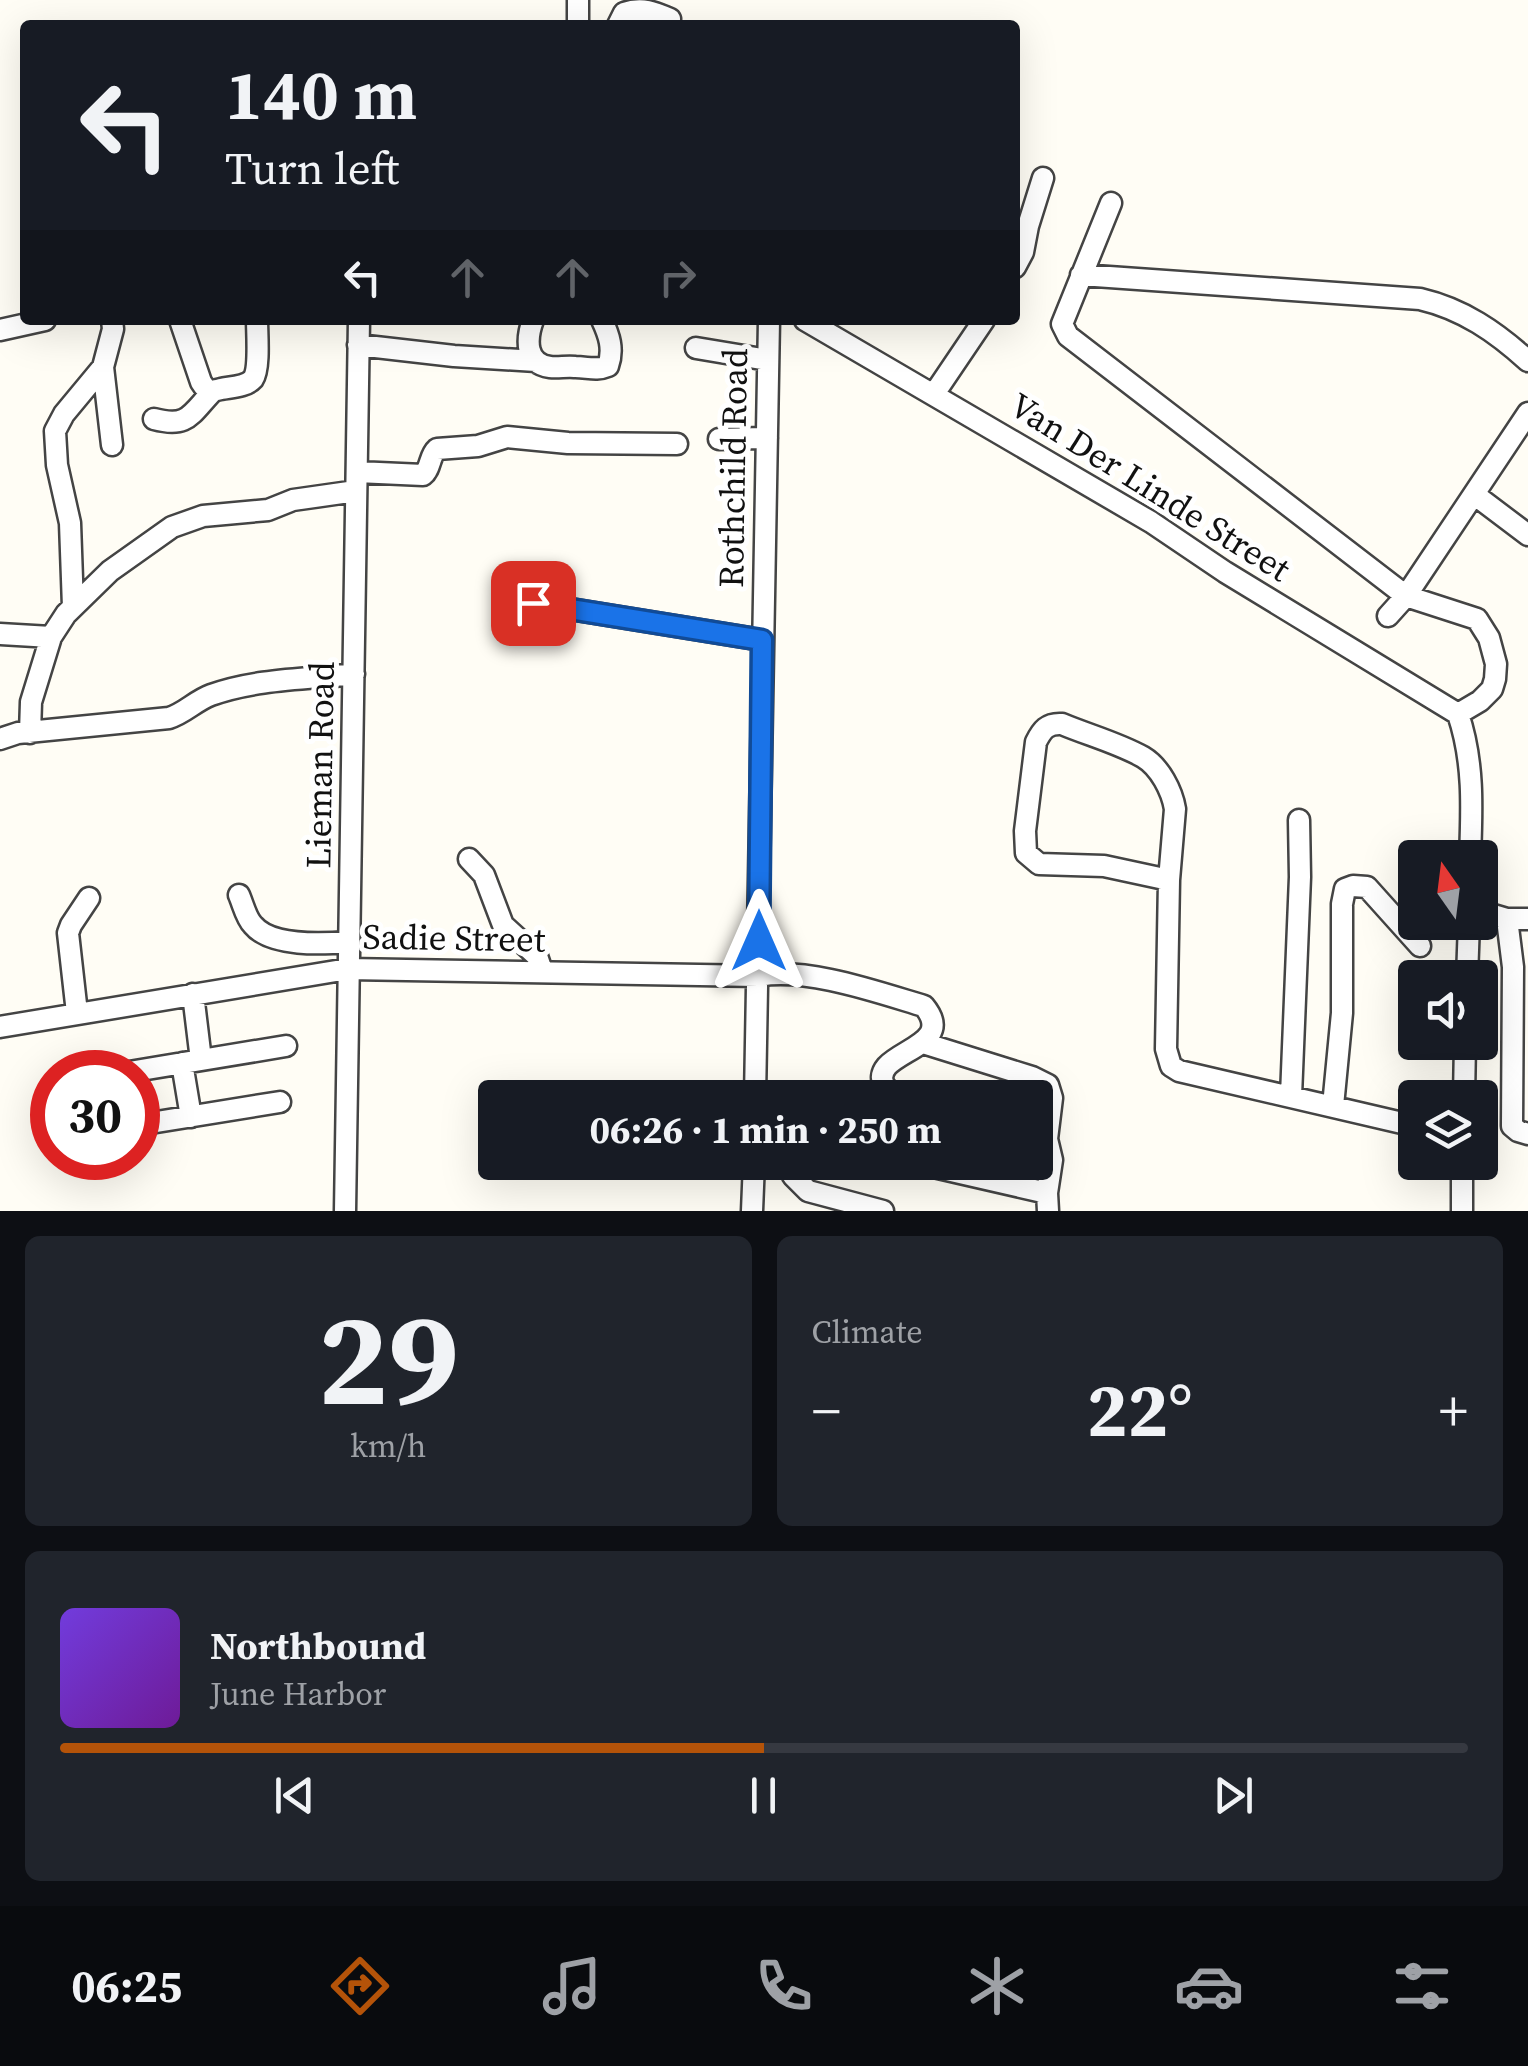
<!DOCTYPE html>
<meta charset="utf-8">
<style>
body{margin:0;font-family:"Source Serif 4",serif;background:#20242c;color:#f1f3f6;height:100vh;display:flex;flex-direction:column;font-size:38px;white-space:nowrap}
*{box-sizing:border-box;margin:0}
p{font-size:32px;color:#9ea1a6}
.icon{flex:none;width:55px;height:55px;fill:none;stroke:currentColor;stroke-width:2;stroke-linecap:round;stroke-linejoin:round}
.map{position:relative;height:1211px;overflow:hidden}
.sheet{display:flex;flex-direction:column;gap:25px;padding:25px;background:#0d0f14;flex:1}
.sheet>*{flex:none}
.banner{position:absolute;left:20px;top:20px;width:1000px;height:305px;border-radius:10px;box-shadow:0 10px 40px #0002;background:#171b24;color:#f1f3f6;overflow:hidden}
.needle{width:65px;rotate:346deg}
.controls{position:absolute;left:1398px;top:840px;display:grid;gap:20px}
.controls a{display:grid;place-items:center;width:100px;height:100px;border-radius:10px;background:#171b24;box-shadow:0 10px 40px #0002;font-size:50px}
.speed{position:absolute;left:30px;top:1050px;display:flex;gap:20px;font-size:50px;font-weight:700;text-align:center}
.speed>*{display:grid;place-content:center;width:130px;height:130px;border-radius:50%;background:#171b24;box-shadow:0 10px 40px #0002;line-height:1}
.speed .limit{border:15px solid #d22;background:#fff;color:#111}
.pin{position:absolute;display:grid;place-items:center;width:85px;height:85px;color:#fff;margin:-42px;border-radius:20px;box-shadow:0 5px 15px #0006}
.me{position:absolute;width:110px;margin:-55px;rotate:0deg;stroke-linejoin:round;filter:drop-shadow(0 0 8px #0008)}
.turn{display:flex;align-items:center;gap:35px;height:210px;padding:0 40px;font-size:45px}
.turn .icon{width:130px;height:130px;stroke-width:2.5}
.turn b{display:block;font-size:70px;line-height:85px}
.lanes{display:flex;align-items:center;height:95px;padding:0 40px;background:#0003;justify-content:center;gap:50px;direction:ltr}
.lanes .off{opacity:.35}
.big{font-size:75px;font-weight:700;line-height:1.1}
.sheet .tile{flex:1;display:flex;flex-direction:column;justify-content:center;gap:15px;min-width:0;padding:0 35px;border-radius:15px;background:#20242c}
.sheet .dial{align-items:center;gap:0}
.dial b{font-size:130px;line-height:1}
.song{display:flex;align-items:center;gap:30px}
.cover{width:120px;height:120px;border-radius:15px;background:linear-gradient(135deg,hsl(260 70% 55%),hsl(280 70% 35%))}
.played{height:10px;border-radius:5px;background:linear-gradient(90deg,#b45309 50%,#363941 50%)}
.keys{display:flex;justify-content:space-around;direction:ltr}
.heat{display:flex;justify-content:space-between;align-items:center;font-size:55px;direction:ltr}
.sheet .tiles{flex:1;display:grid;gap:25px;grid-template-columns:1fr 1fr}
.tile:last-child{grid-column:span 2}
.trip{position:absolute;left:478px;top:1080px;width:575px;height:100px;border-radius:10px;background:#171b24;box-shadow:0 10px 40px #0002;font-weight:700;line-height:100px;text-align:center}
.dock{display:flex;height:160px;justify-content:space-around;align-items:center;background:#090b0e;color:#9ea1a6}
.dock .icon{width:70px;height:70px}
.dock .active{color:#b45309}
.dock b{font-size:45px;color:#f1f3f6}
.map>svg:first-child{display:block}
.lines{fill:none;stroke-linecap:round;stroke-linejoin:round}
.minor-casing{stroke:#444;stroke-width:25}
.minor{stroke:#fff;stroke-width:20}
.route-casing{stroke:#114b97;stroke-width:25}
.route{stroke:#1a73e8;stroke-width:18}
.labels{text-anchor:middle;stroke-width:10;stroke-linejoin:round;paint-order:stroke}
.street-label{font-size:35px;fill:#111;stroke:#fff}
</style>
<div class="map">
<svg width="1528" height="1211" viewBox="0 0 1528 1211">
<rect width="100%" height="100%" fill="#fffdf5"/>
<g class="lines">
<defs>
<path id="minor" d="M578 25V0
M618 25 624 13C642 7 654 12 670 19
M1111 203 1062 324 1068 336 1406 596 1477 619 1489 638 1496 664 1495 679 1492 689 1480 701 1458 714
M1015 267 1023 252 1028 226 1043 178
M1081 275 1420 299C1463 309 1496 332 1528 361
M180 320 201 382C207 392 210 392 221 389 230 387 246 387 253 379 260 369 257 333 257 320
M533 320C526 339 525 364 550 367 558 368 567 366 575 367 588 367 596 371 608 366 614 349 609 335 602 320
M805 320 1151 522 1225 572 1458 714
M0 330 45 320
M358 345 454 356 536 361
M696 348 768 360
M103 367 112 445
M934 394 984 320
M154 419C188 428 190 415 212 392
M719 439 767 438
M357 472 423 475C431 469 429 456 437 449L478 446 507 437 568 443 677 444
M1475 495 1528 535
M533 603 762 640
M73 607 70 523 57 465 55 431 64 414 103 367 113 329 112 320
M1388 616 1406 596 1528 413
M0 634 51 637
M1458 714C1474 761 1472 808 1470 858
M30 733 31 702 51 637 66 614 110 571 172 527 203 516 268 510 293 500 356 491
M0 739 18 733 169 718C185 713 195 701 211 695 255 679 308 679 354 674
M469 859 484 875 503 925 537 956 542 971
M1169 880 1104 866 1039 864 1026 853 1025 831 1036 742C1042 730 1047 723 1062 724 1088 735 1118 743 1143 757 1160 767 1172 791 1175 809L1169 880 1166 1049 1171 1066 1179 1071 1415 1126
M239 895C243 904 246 918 253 925 271 947 323 944 349 942
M1480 911 1507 919 1513 967 1512 1126 1518 1131 1528 1134
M1507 919H1528
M1467 978 1469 922
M193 994 201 1060
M77 1013 68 933 71 925 89 898
M0 1027 348 969 758 976C807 967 877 992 924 1006 952 1040 904 1048 887 1066 875 1080 887 1092 900 1098
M923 1043 1032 1077 1048 1085 1052 1098 1047 1139
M182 1063 191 1117
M129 1072 286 1046
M1291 1096 1300 877 1299 820
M755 1098 769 320
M1464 1098 1465 1042
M1333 1106 1342 1013V904L1345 889 1353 886 1367 887 1420 946
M138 1125 280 1102
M1038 1136 1047 1139 1052 1160 1047 1193 1048 1211
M792 1162 793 1176 808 1191 883 1211
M912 1162 1047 1193
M345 1211 359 320
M752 1211 754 1162
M1462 1211V1162"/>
</defs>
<use href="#minor" class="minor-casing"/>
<use href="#minor" class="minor"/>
</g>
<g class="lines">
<defs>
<path id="route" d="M533 603 762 640 759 941"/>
</defs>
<use href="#route" class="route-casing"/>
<use href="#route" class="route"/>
</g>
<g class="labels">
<g class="street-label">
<text transform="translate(733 468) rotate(-89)" y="12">Rothchild Road</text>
<text transform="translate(1150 487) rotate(32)" y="12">Van Der Linde Street</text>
<text transform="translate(320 765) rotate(-89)" y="12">Lieman Road</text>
<text transform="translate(454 938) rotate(1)" y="12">Sadie Street</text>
</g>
</g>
</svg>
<div class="controls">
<a><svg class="needle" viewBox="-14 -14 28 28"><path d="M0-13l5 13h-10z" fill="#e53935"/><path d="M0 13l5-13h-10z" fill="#9ea1a6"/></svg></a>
<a><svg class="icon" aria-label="sound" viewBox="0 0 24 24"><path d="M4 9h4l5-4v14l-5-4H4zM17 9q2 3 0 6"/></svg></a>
<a><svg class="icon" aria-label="layers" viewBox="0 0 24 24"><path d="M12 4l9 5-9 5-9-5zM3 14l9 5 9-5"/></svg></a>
</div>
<div class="speed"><div class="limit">30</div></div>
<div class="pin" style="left:533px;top:603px;background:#d93025"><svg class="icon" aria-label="arrive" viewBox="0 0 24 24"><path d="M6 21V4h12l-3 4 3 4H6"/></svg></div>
<svg class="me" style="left:759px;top:941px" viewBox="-20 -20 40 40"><path d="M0-17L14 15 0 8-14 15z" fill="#1a73e8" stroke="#fff" stroke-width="4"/></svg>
<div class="trip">06:26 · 1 min · 250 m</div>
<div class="banner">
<div class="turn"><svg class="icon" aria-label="left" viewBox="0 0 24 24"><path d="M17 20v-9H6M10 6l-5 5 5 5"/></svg><div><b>140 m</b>Turn left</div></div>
<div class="lanes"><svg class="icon" aria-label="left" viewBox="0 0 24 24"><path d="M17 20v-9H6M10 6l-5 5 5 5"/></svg><svg class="icon off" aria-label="ahead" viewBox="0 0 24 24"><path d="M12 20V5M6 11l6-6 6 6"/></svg><svg class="icon off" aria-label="ahead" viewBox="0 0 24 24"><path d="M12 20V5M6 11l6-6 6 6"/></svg><svg class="icon off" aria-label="right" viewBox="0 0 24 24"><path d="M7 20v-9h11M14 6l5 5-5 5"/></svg></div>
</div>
</div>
<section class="sheet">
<div class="tiles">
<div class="tile dial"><b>29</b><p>km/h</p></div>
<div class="tile"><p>Climate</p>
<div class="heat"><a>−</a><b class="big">22°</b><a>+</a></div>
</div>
<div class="tile">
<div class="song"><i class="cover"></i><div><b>Northbound</b><p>June Harbor</p></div></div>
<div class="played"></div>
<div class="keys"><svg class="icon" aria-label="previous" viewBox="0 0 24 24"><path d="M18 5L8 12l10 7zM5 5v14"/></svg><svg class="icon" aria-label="pause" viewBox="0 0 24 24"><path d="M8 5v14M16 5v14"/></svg><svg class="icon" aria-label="next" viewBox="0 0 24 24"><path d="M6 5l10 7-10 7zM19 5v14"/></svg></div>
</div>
</div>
</section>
<nav class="dock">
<b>06:25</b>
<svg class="icon active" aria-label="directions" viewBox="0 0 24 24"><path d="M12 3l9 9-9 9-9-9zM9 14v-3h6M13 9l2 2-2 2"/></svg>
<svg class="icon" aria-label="music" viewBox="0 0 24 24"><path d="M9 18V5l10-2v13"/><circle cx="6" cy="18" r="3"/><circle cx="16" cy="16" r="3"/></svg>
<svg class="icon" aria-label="phone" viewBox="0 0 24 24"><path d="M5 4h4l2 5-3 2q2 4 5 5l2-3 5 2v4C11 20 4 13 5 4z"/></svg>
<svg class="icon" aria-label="climate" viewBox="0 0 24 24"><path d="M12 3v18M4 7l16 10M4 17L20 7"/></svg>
<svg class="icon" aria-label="car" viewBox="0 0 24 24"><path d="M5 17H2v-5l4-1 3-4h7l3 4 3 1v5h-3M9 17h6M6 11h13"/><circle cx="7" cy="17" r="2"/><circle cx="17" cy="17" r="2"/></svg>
<svg class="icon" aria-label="filters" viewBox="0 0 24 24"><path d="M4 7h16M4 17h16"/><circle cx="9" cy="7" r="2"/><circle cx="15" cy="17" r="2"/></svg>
</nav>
